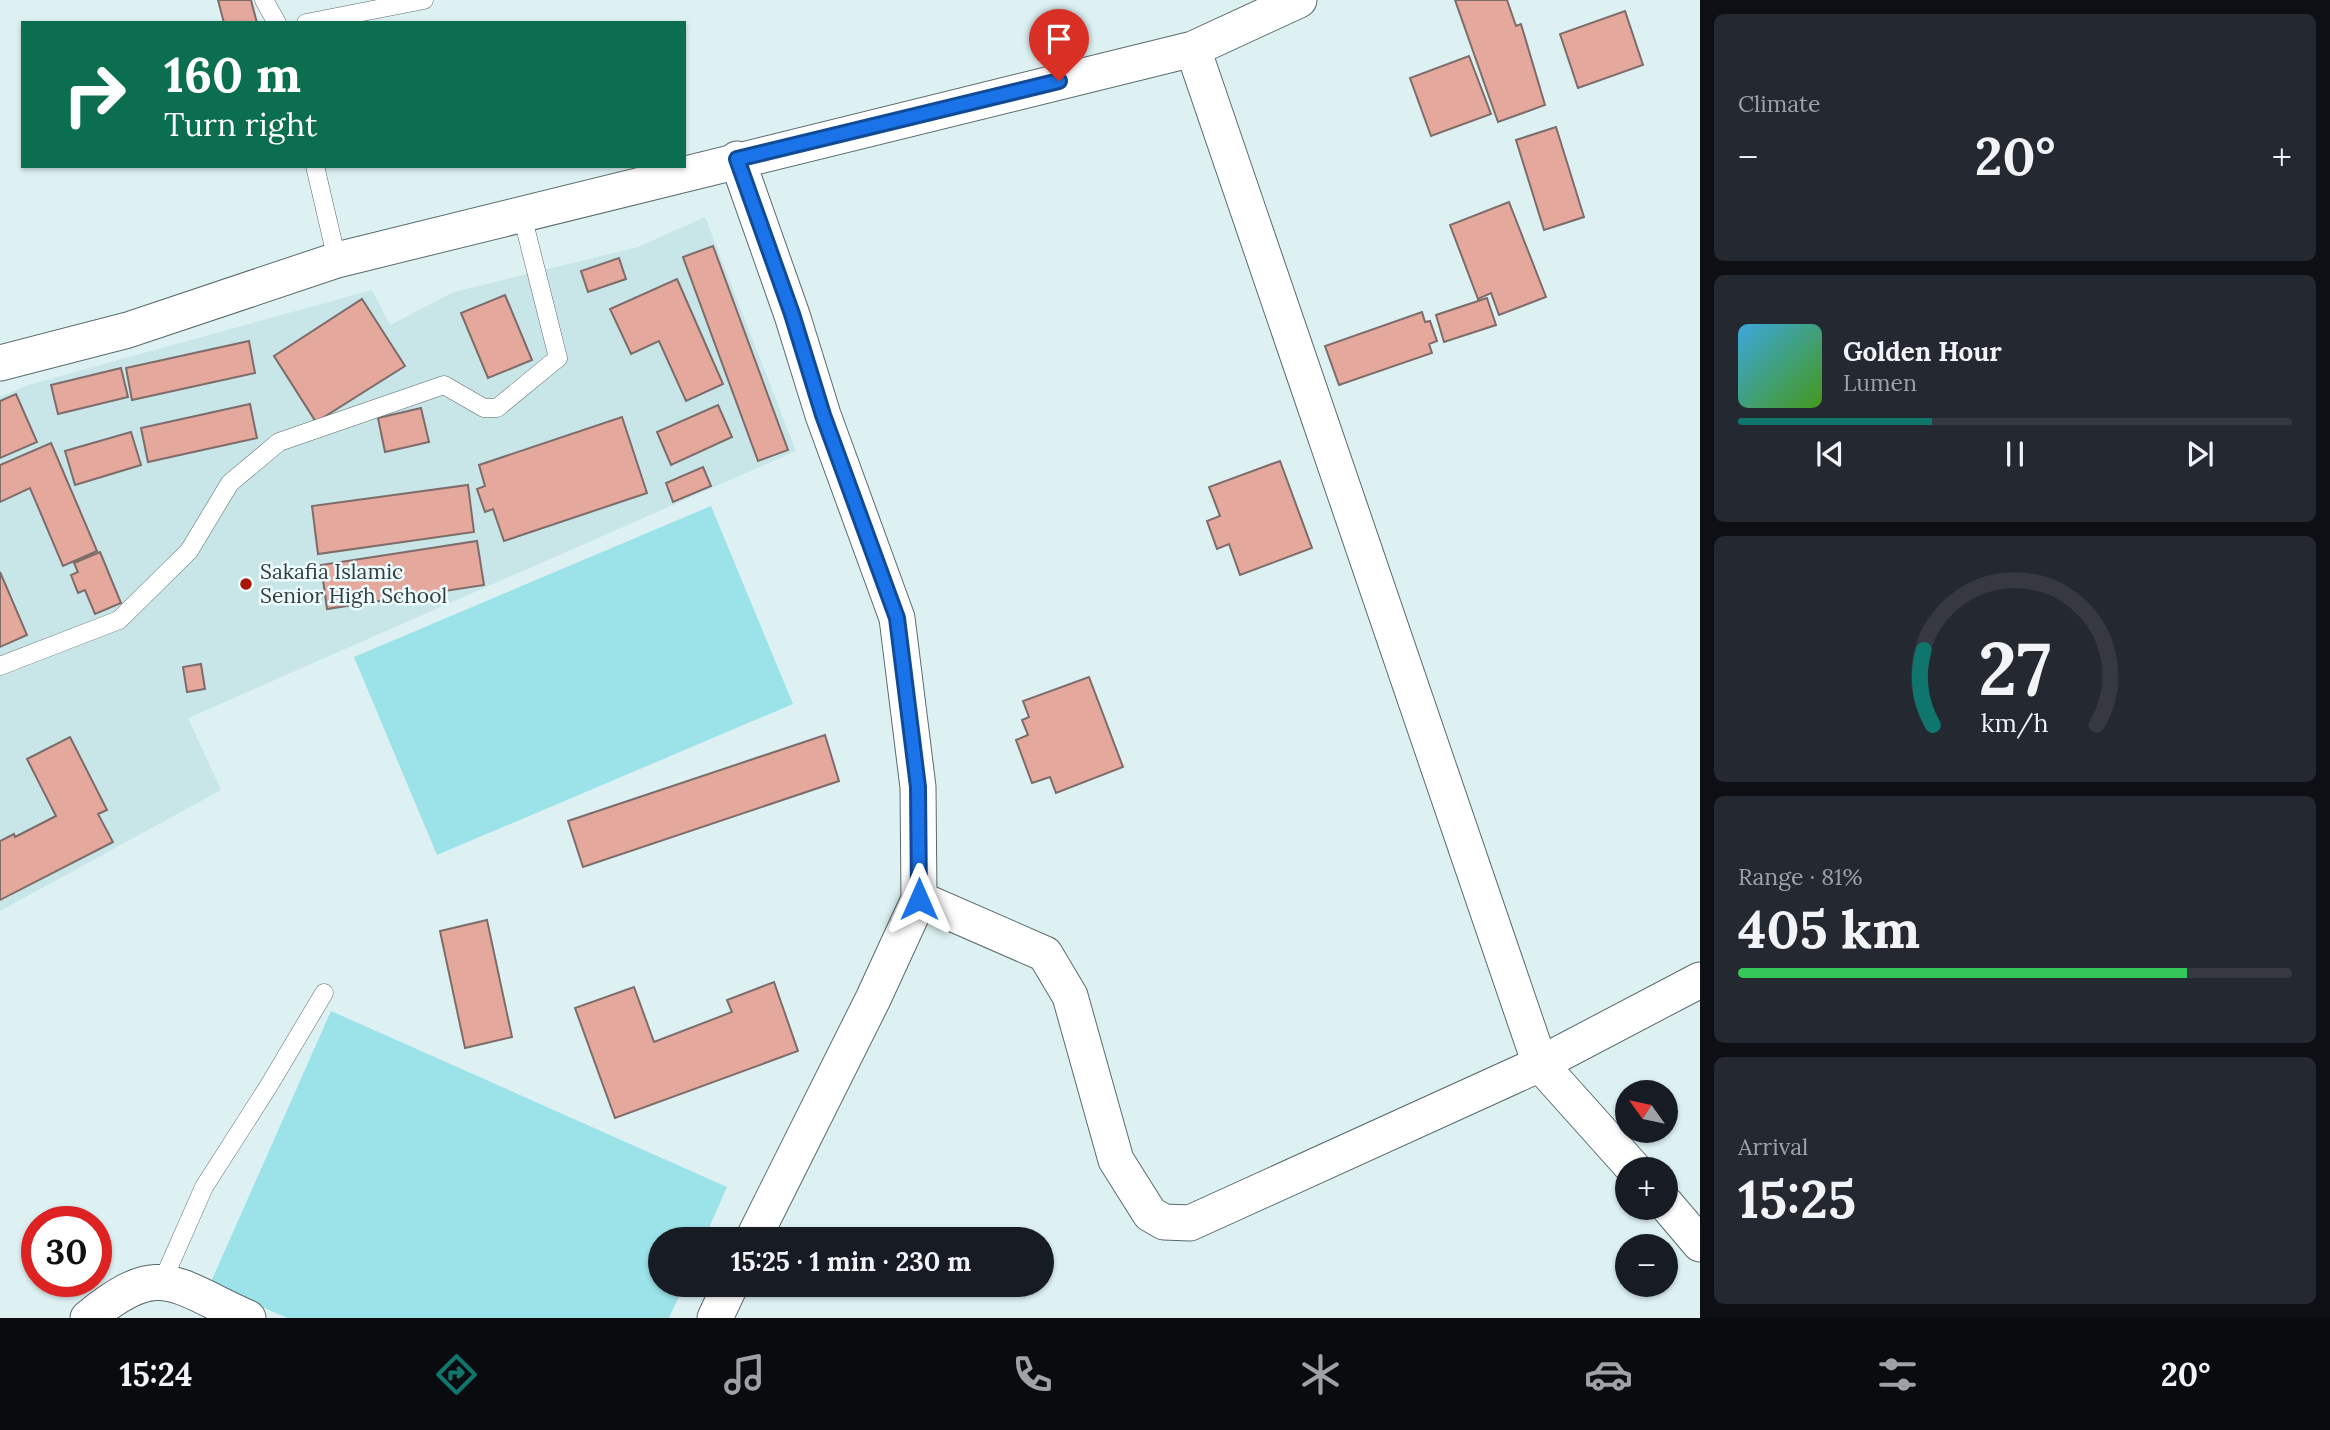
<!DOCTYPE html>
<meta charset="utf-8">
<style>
body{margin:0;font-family:Lora,serif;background:#242831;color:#f1f3f6;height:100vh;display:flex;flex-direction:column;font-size:26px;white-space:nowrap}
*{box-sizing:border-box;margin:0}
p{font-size:23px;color:#9ea1a6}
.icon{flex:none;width:38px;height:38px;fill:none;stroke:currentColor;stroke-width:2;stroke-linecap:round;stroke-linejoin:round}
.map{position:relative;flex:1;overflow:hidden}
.side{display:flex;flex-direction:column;gap:14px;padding:14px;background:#0d0f14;width:630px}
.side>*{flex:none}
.top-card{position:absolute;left:21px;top:21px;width:665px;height:147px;border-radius:0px;box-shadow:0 2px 5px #0004;background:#0b6e4f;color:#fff;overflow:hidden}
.needle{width:46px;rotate:303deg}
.fabs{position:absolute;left:1615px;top:1080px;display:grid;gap:14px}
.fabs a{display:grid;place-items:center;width:63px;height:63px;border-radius:50%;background:#171b24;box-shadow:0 2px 5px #0004;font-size:35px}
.speed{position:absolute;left:21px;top:1206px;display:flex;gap:14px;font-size:35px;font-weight:700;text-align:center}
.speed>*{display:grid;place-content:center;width:91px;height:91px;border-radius:50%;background:#171b24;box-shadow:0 2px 5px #0004;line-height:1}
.speed .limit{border:10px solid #d22;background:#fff;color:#111}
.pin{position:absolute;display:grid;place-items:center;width:60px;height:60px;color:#fff;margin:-72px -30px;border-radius:50% 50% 50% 0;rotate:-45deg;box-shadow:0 0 7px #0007}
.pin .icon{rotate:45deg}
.me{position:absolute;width:77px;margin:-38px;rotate:0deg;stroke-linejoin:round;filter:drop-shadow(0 0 5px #0008)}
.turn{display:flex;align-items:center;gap:24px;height:147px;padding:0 28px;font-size:32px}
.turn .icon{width:91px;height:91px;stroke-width:2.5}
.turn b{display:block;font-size:49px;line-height:60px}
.big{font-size:52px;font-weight:700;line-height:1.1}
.side .card{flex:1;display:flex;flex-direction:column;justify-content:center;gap:10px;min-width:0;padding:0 24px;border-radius:10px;background:#242831}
.side .dial{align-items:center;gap:0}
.dial svg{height:182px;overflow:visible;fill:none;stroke:#363941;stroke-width:7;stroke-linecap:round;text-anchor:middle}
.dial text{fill:#f1f3f6;stroke:none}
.song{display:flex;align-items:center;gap:21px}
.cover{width:84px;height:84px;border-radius:10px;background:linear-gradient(135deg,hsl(200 70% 55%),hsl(100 70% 35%))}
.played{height:7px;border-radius:4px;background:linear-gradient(90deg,#0f766e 35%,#363941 35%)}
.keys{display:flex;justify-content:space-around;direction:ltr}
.heat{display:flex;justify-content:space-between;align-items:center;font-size:38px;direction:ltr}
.charge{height:10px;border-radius:5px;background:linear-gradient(90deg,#34c759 81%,#363941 0)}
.trip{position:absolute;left:648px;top:1227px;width:406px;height:70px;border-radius:35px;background:#171b24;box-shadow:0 2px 5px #0004;font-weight:700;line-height:70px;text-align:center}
.menu{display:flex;height:112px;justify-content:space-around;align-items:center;background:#090b0e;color:#9ea1a6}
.menu .icon{width:49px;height:49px}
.menu .on{color:#0f766e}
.menu b{font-size:32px;color:#f1f3f6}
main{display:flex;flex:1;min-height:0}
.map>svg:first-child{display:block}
.built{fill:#c8e5e8}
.green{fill:#9be2e9}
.building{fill:#e4a89c;stroke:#7d6c69;stroke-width:2}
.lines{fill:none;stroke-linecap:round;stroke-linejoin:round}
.service-casing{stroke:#596b6c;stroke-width:19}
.minor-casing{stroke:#596b6c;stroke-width:37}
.service{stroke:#fff;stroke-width:18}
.minor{stroke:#fff;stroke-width:35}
.route-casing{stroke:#114b97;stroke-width:18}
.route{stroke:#1a73e8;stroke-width:12}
.poi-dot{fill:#a81703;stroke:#edfdff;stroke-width:2.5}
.labels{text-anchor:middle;stroke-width:5;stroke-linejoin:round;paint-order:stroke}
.poi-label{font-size:21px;fill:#353d3e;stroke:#edfdff;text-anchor:start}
</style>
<main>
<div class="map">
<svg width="1700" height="1318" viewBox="0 0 1700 1318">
<rect width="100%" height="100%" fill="#ddf1f3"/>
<path class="built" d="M705 217 796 451 188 718 221 790 0 911V397L28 385 372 290 390 325 454 292 638 247Z"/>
<path class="green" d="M711 506 793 704 437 855 354 657Z
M331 1011 727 1187 704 1239H660V1284L684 1285 669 1318H287L210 1284Z"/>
<path class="building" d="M218 0H251L257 23H224Z
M1455 0H1507L1516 26 1521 24 1545 105 1498 122Z
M1625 11 1643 65 1578 88 1560 34Z
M1469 56 1491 114 1431 136 1410 78Z
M1556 127 1584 217 1544 230 1516 140Z
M1509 202 1546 297 1499 315 1491 293 1478 299 1450 225Z
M713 246 788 450 758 461 683 257Z
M619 258 626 279 588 292 581 271Z
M677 279 723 384 686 401 659 341 631 354 610 309Z
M505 295 532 360 488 378 461 313Z
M1487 298 1496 325 1444 342 1436 315Z
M362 299 405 366 316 422 274 356Z
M1422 312 1425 322 1430 321 1437 341 1429 344 1432 353 1339 385 1325 346Z
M249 341 255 373 132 400 126 368Z
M121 368 128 397 58 414 51 385Z
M16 394 37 442 0 458V401Z
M250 404 257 438 148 462 141 428Z
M718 405 732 437 671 465 657 432Z
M421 408 429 442 385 452 378 418Z
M622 417 647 493 504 541 493 509 485 512 477 489 485 486 479 465Z
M131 432 141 465 75 485 65 451Z
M51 443 97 551 63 566 30 488 0 502V465Z
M1280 461 1312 548 1240 575 1229 544 1217 549 1207 521 1220 516 1209 487Z
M703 467 711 486 673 502 666 483Z
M468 485 474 532 318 554 312 506Z
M477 541 484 585 327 609 321 565Z
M100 552 121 603 95 614 85 590 78 593 71 575 78 572 74 563Z
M0 572 27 635 0 647Z
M201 664 205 689 187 692 183 667Z
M1089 677 1123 767 1056 793 1050 777 1032 783 1016 740 1028 735 1022 720 1029 717 1023 701Z
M825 735 839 781 583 867 568 821Z
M70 737 107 810 98 814 113 842 0 900V841L14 834 15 837 56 816 27 759Z
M487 920 512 1037 465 1048 440 931Z
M774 982 798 1051 615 1118 575 1008 634 987 654 1042 732 1012 727 1000Z"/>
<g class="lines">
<defs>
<path id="service" d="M264 0 277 23
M306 23 424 0
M315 166 337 260
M0 666 119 620 189 551 230 483 279 442 444 385 484 408H497L558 358 522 215
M163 1280 204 1187 268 1087 324 993"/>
<path id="minor" d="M1193 49 1540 1064 1634 1169
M737 159 792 315 823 415 897 618 918 787 919 899 873 999 753 1239
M0 363 128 330 337 260 1193 49 1299 0
M919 899 1045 954 1070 996 1116 1160 1150 1214 1164 1222 1190 1223 1540 1064 1700 980
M1666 1204 1700 1244
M88 1318C160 1259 172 1284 248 1318
M715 1318 731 1284"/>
</defs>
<use href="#service" class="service-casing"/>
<use href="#minor" class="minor-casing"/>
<use href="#service" class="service"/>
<use href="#minor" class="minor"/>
</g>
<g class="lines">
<defs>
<path id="route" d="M919 899 918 787 897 618 823 415 792 314 737 159 1059 81"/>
</defs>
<use href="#route" class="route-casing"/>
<use href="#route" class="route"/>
</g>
<circle class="poi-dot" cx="246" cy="584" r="7"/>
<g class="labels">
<g class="poi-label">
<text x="260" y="579">Sakafia Islamic<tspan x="260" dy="24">Senior High School</tspan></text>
</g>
</g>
</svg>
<div class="fabs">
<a><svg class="needle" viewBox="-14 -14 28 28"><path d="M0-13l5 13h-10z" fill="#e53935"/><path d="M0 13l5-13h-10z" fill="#9ea1a6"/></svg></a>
<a>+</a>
<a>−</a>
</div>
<div class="speed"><div class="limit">30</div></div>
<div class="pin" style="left:1059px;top:81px;background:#d93025"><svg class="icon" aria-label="arrive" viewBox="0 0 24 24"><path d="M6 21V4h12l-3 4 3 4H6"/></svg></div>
<svg class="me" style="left:919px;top:899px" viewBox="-20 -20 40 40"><path d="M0-17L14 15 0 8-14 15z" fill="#1a73e8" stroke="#fff" stroke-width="4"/></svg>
<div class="trip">15:25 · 1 min · 230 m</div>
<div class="top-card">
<div class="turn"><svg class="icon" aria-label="right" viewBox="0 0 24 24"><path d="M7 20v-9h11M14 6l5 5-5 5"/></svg><div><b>160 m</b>Turn right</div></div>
</div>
</div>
<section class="side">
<div class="card"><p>Climate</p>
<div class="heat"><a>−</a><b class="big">20°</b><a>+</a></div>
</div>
<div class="card">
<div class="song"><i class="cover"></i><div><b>Golden Hour</b><p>Lumen</p></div></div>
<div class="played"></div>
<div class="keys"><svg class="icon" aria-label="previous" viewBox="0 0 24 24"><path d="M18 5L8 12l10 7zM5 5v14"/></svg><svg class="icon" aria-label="pause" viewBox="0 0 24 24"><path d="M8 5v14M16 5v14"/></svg><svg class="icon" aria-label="next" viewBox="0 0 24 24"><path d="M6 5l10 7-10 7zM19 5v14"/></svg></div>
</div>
<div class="card dial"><svg viewBox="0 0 100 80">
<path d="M14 69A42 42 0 1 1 86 69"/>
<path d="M14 69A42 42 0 0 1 10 36" stroke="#0f766e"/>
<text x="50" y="56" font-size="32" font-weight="700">27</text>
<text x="50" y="72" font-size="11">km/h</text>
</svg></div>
<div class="card"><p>Range · 81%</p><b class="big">405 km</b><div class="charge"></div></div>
<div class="card"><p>Arrival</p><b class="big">15:25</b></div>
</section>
</main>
<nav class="menu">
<b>15:24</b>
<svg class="icon on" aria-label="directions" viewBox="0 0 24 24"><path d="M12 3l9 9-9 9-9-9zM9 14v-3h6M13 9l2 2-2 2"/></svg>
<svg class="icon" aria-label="music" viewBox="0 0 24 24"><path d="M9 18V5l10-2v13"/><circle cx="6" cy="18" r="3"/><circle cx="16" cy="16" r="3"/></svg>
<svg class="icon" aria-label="phone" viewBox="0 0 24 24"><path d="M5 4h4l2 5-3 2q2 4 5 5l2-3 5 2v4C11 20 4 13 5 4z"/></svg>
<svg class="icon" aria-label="climate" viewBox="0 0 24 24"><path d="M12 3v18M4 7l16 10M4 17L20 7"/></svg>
<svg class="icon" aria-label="car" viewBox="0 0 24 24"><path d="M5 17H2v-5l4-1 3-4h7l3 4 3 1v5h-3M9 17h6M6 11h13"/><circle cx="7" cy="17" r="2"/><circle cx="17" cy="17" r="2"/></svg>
<svg class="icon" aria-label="filters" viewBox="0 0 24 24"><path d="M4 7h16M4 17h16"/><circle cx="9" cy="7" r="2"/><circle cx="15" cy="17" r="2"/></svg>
<b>20°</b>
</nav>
